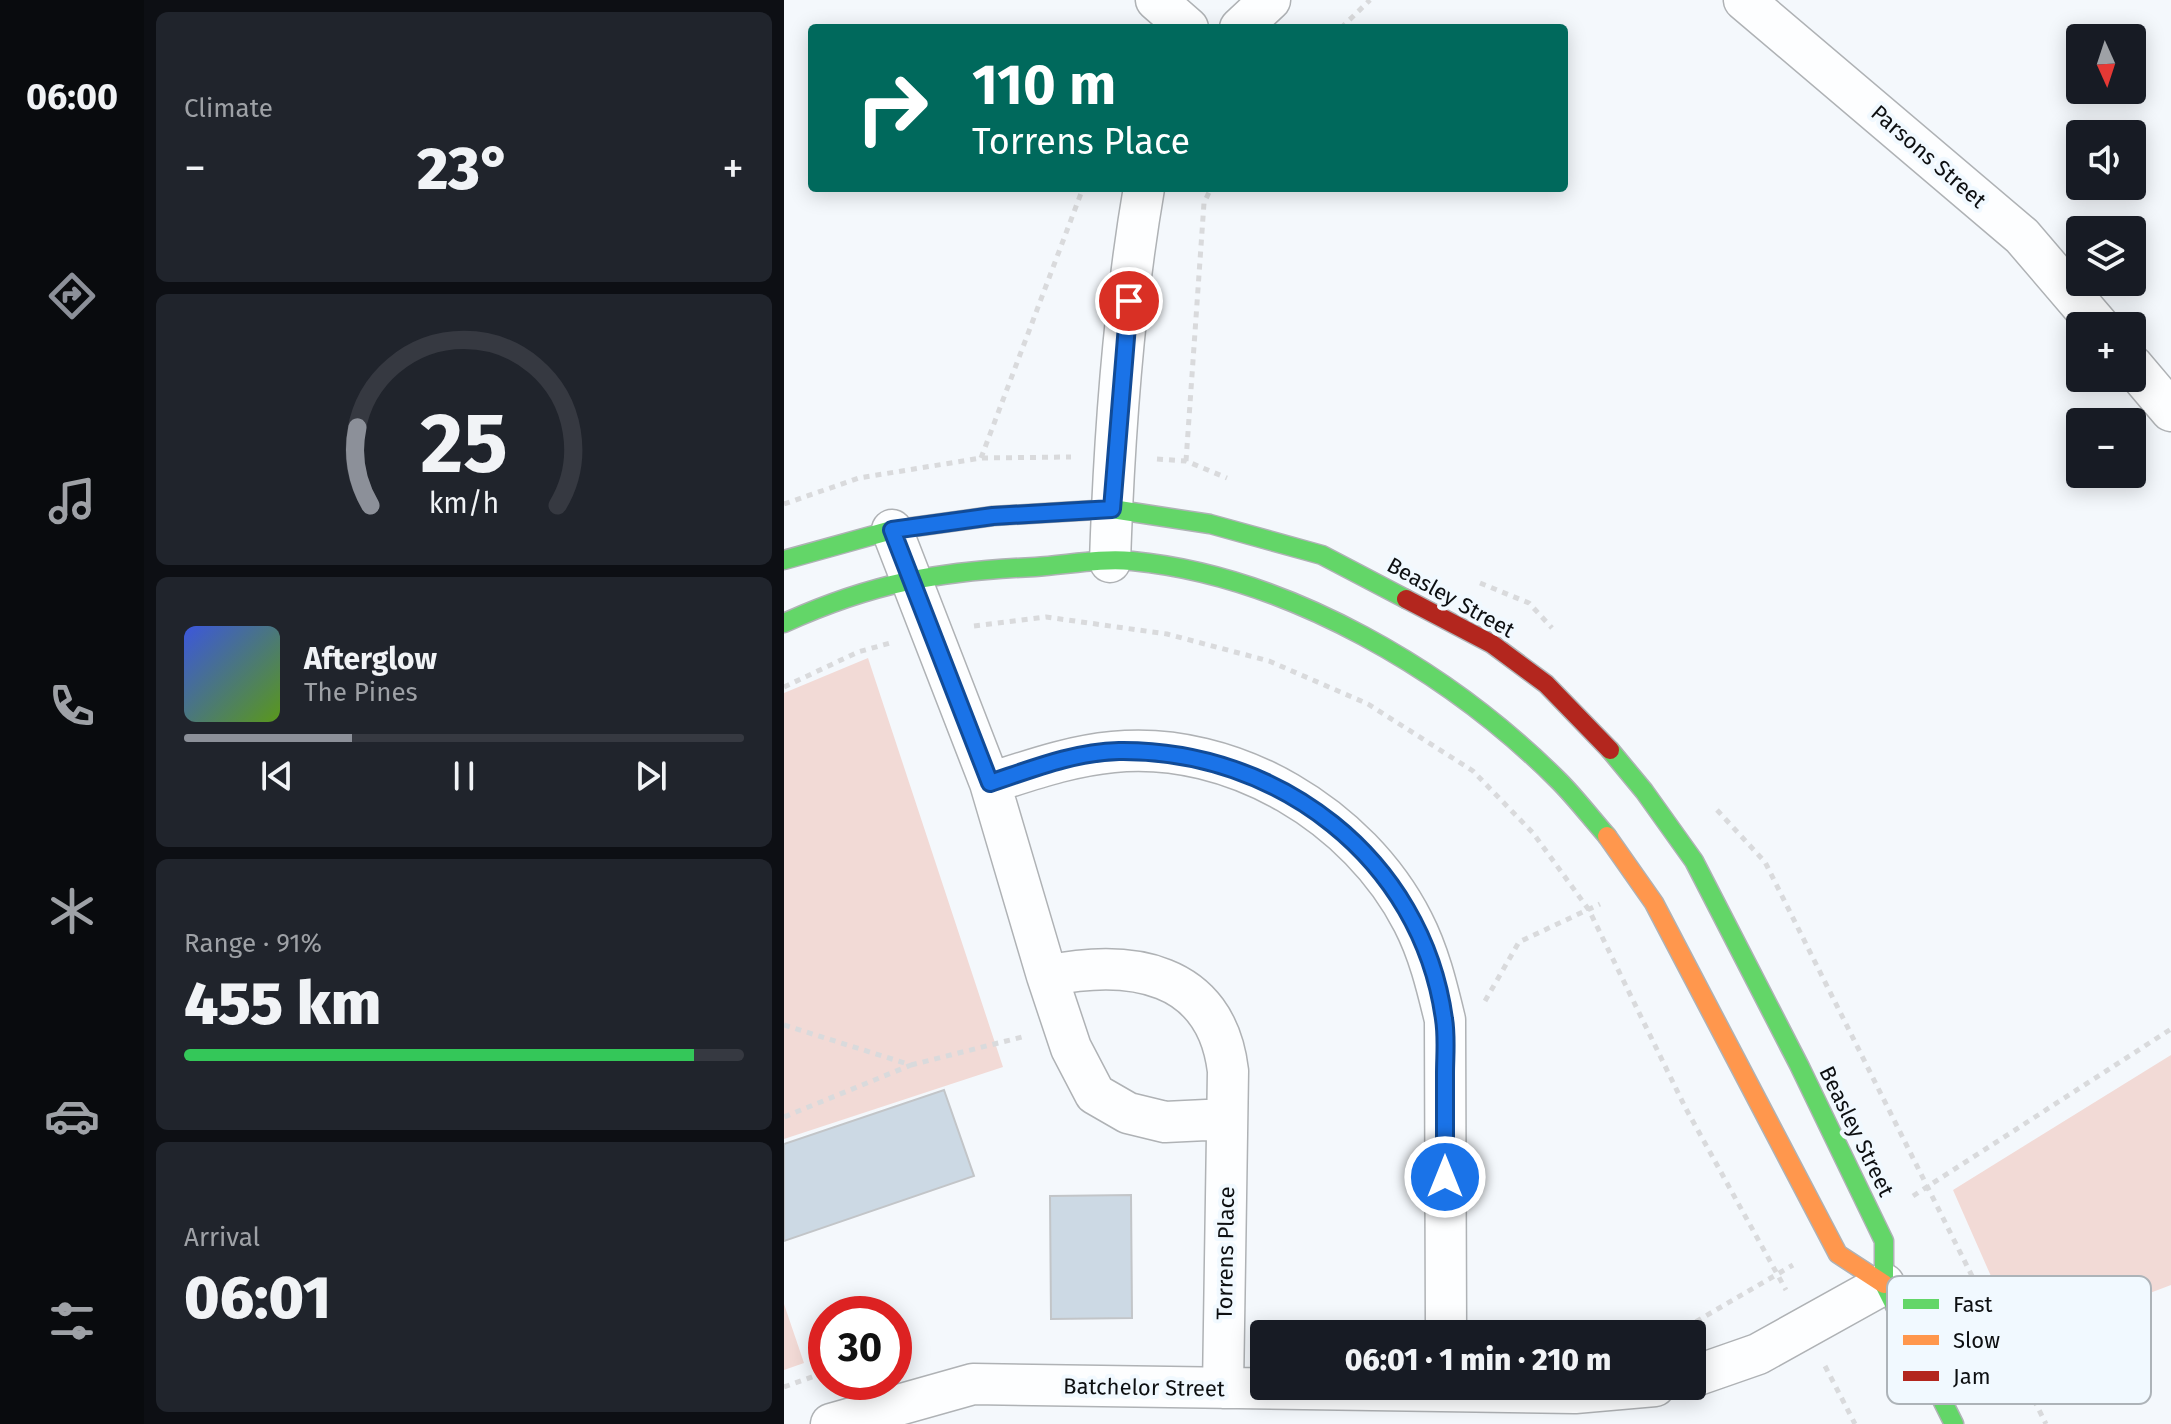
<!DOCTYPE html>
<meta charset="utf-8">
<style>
body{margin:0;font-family:"Fira Sans",sans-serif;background:#20242c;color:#f1f3f6;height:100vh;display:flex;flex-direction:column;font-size:30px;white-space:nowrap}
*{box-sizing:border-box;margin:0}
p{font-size:26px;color:#9ea1a6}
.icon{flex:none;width:44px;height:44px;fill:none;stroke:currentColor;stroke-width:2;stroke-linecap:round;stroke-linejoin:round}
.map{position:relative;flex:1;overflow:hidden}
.details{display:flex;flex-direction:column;gap:12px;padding:12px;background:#0d0f14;width:640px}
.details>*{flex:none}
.hud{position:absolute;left:24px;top:24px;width:760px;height:168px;border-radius:8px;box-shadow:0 4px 20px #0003;background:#00695c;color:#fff;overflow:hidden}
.needle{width:52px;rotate:177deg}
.buttons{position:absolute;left:1282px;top:24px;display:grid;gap:16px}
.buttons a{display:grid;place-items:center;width:80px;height:80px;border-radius:8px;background:#171b24;box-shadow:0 4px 20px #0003;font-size:40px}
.speed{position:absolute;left:24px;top:1296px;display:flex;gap:16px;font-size:40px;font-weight:700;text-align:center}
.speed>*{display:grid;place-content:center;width:104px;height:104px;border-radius:50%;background:#171b24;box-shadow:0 4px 20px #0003;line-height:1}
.speed .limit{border:12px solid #d22;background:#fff;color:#111}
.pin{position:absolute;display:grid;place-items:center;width:68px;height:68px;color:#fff;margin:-34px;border:4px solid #fff;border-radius:50%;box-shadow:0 2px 8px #0007}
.me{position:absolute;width:88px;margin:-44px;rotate:0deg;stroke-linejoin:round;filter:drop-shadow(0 0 6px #0008)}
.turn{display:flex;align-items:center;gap:28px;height:168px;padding:0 32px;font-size:36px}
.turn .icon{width:104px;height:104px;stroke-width:2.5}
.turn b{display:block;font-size:56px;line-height:68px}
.big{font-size:60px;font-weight:800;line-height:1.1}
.details .widget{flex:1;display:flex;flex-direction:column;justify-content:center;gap:12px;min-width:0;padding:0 28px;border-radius:12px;background:#20242c}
.details .dial{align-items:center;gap:0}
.dial svg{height:208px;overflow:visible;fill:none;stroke:#363941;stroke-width:7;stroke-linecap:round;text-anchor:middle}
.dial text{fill:#f1f3f6;stroke:none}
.song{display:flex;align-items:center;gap:24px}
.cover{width:96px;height:96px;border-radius:12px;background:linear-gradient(135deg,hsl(230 70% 55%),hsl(90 70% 35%))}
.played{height:8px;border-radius:4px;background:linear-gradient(90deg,#8c9099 30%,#363941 30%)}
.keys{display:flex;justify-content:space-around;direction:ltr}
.heat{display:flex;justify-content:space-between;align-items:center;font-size:44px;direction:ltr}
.charge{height:12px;border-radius:6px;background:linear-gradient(90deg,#34c759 91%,#363941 0)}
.trip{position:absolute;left:466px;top:1320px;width:456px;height:80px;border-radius:8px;background:#171b24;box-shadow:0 4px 20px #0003;font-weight:800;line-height:80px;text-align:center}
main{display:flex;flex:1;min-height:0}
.tab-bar{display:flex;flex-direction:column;width:144px;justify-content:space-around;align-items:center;background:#090b0e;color:#9ea1a6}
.tab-bar .icon{width:56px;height:56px}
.tab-bar .selected{color:#8c9099}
.tab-bar b{font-size:36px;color:#f1f3f6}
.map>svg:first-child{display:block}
.green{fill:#f2dad6}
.building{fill:#ccd9e4;stroke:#c2c5c8;stroke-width:2}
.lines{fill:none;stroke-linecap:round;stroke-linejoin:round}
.street-casing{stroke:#afb2b5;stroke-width:43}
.fast-casing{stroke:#afb2b5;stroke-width:21}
.slow-casing{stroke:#afb2b5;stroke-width:21}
.jam-casing{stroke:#afb2b5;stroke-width:21}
.path{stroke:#d9dadc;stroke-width:5;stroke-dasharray:6 6;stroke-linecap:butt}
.street{stroke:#fdfeff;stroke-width:40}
.fast{stroke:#63d668;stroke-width:18}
.slow{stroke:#ff974d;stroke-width:18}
.jam{stroke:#b3261e;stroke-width:18}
.route-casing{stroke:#114b97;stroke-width:20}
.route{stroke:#1a73e8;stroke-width:14}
.labels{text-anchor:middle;stroke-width:8;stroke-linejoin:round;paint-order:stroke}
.street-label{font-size:22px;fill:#0d0f11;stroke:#f1f9ff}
.key{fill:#f1f9ff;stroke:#adb3b8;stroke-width:2}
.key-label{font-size:22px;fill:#0d0f11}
</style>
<main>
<nav class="tab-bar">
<b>06:00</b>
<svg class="icon selected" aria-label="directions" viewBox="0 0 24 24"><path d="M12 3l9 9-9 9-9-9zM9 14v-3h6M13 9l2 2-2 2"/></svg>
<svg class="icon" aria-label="music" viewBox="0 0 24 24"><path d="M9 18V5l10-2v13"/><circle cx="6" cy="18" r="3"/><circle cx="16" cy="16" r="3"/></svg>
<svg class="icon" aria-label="phone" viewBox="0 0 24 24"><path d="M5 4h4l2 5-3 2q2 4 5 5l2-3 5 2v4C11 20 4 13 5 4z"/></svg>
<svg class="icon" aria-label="climate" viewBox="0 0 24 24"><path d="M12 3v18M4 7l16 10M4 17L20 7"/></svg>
<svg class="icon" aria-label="car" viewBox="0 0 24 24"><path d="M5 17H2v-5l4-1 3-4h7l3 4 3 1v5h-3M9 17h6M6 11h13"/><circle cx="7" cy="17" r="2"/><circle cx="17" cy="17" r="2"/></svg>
<svg class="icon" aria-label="filters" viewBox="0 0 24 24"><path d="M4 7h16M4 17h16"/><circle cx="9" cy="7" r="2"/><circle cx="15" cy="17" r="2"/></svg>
</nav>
<section class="details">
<div class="widget"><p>Climate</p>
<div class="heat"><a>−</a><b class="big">23°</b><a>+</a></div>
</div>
<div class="widget dial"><svg viewBox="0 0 100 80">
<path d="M14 69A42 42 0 1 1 86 69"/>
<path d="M14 69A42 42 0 0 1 9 39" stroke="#8c9099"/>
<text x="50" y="56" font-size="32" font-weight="700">25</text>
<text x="50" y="72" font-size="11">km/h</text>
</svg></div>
<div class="widget">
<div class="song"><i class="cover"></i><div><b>Afterglow</b><p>The Pines</p></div></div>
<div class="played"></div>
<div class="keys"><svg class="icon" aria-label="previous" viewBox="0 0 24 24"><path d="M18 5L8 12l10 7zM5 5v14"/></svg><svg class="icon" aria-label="pause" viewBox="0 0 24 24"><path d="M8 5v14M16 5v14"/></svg><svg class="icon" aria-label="next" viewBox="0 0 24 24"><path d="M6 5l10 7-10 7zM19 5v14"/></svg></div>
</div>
<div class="widget"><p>Range · 91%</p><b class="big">455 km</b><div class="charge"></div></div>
<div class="widget"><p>Arrival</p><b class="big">06:01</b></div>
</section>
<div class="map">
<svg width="1387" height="1424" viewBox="0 0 1387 1424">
<rect width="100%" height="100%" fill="#f4f8fc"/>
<path class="green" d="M84 658 219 1067 0 1139V693Z
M1387 1055V1285L1236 1342 1169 1190Z
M0 1304 20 1363 0 1370Z"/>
<path class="building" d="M160 1090 190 1176 0 1241V1144Z
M347 1195 348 1318 267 1319 266 1196Z"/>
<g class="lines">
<defs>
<path id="street" d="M372 0 404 28
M960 0 1238 236 1315 326
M456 28 486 0
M1348 365 1387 411
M108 530 206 783 263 976 287 1048 311 1094 344 1113 381 1122 443 1119
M326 562C330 439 339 310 360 188
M206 783C247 770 286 756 329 752 449 740 575 816 629 922 645 953 653 987 661 1020L662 1334
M263 976C345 959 432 970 444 1071L439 1388
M908 1377 974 1354 1100 1284
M47 1424 189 1384 791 1393 871 1386"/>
<path id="fast" d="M0 560 108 530 209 516 328 509 426 524 538 555 622 599
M0 623C88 583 155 571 251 567 283 565 316 558 348 561 504 576 666 672 775 781 792 798 807 818 823 836
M826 750 860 791 910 861 1015 1065 1100 1241V1284L1170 1424"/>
<path id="slow" d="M823 836 870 903 1054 1254 1100 1284"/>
<path id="jam" d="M622 599 708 644 762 684 826 750"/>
</defs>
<use href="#street" class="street-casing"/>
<use href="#fast" class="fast-casing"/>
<use href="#slow" class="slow-casing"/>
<use href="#jam" class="jam-casing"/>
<path class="path" d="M557 28 586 0
M197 458 299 188
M373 459 402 461 443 478
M402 461 420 203 427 188
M0 504 75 478 197 458 287 457
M696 583 745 603 768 628
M190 626 262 617 383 634 485 661 584 704 689 771 749 833 805 910 901 1107 1002 1290
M0 687 74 652 106 643
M933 810 981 862 1262 1424
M701 1001 735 942 816 904
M0 1025 127 1065 0 1117
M127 1065 238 1037
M1129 1196 1387 1029
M842 1334 901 1328 1009 1265
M1041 1366 1071 1424
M0 1387 42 1372"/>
<use href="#street" class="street"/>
<use href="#fast" class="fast"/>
<use href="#slow" class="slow"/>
<use href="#jam" class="jam"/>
</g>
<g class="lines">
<defs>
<path id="route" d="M345 301 328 509 209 516 108 530 206 783C248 769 290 752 335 751 493 749 638 858 660 1019 663 1037 661 1056 661 1074 661 1108 661 1143 661 1177"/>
</defs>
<use href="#route" class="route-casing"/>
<use href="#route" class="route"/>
</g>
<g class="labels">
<g class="street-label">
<text transform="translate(1145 156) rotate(41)" y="8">Parsons Street</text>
<text transform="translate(667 597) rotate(29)" y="8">Beasley Street</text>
<text transform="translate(1073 1131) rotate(64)" y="8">Beasley Street</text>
<text transform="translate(441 1253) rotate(-89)" y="8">Torrens Place</text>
<text transform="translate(360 1387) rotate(1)" y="8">Batchelor Street</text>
</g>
</g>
<rect x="1103" y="1276" width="264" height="128" rx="12" class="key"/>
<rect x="1119" y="1299" width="36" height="10" fill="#63d668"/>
<rect x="1119" y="1335" width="36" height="10" fill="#ff974d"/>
<rect x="1119" y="1371" width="36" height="10" fill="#b3261e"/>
<g class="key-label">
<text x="1169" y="1312">Fast</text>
<text x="1169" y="1348">Slow</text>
<text x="1169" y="1384">Jam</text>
</g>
</svg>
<div class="buttons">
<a><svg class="needle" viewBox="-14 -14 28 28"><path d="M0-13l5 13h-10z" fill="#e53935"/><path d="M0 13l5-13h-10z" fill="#9ea1a6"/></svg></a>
<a><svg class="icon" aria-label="sound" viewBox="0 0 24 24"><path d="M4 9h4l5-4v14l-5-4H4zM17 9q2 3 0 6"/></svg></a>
<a><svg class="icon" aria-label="layers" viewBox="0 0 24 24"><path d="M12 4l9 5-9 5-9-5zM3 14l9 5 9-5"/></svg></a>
<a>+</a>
<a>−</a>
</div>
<div class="speed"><div class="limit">30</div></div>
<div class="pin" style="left:345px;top:301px;background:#d93025"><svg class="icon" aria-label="arrive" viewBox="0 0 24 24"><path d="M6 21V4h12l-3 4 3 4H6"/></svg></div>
<svg class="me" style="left:661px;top:1177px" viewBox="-20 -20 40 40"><circle r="17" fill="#1a73e8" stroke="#fff" stroke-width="3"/><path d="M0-11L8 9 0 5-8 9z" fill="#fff"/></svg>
<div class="trip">06:01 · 1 min · 210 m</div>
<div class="hud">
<div class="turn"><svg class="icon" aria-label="right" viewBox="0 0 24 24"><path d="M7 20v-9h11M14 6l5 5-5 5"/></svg><div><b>110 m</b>Torrens Place</div></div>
</div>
</div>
</main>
